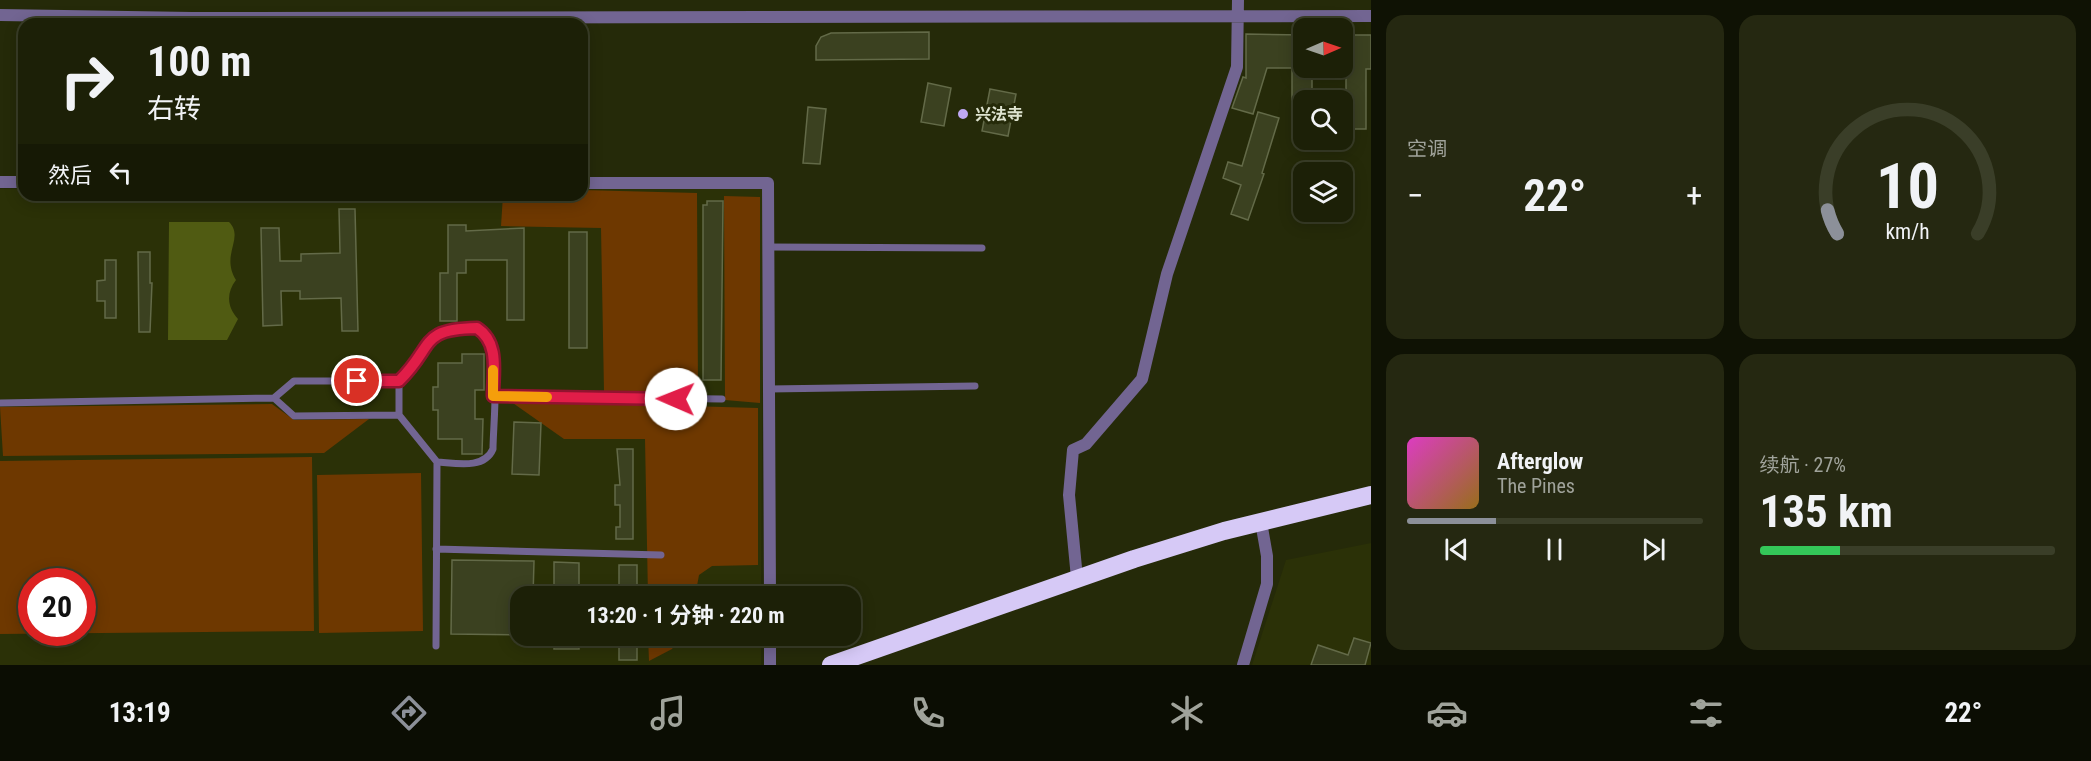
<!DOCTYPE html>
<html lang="zh">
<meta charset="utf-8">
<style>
body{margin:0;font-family:"Roboto Condensed","Noto Sans SC",sans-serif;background:#252811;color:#f1f3f6;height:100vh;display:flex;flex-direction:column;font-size:22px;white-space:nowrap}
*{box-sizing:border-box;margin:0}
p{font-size:20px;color:#a0a39b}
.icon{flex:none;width:33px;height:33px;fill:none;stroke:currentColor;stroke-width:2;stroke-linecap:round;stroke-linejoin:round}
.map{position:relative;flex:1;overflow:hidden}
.drawer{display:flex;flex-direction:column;gap:15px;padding:15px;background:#0f1204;width:720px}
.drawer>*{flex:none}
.hud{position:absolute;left:18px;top:18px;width:570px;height:183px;border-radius:18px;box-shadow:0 3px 15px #0003,0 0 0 2px #3a3e28;background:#1c2007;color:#f1f3f6;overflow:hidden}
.needle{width:39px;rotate:88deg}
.controls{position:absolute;left:1293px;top:18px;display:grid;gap:12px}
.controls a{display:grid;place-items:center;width:60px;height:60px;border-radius:12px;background:#1c2007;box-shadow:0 3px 15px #0003,0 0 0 2px #3a3e28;font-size:30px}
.speed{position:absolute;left:18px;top:568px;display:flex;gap:12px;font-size:30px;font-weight:700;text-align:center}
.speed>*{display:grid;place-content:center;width:78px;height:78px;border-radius:50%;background:#1c2007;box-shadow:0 3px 15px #0003,0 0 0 2px #3a3e28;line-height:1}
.speed .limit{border:9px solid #d22;background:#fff;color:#111}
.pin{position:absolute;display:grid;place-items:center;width:51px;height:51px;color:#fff;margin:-26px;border:3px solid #fff;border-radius:50%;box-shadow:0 2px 6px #0007}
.me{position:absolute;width:66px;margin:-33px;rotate:271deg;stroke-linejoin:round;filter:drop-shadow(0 0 4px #0008)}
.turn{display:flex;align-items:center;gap:21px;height:126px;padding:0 30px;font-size:27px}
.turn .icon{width:78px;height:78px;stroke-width:2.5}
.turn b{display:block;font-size:42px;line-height:51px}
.then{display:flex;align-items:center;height:57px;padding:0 30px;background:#0003;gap:12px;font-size:22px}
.big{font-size:45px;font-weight:700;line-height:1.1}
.drawer .tile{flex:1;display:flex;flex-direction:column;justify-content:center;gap:9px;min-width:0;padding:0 21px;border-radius:18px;background:#252811}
.drawer .dial{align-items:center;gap:0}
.dial svg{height:156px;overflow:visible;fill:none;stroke:#3a3e28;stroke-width:7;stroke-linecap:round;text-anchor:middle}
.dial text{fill:#f1f3f6;stroke:none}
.song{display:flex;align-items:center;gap:18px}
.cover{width:72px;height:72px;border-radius:9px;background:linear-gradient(135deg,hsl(310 70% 55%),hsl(40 70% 35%))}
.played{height:6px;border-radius:3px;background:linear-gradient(90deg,#8c9099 30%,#3a3e28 30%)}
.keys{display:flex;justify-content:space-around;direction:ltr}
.heat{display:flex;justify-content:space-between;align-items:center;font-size:33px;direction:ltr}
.charge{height:9px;border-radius:4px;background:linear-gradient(90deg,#34c759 27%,#3a3e28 0)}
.drawer .tiles{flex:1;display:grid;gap:15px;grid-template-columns:repeat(2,1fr)}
.trip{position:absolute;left:510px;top:586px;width:351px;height:60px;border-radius:18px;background:#1c2007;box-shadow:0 3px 15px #0003,0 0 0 2px #3a3e28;font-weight:700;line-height:60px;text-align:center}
.tabs{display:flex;height:96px;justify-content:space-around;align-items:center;background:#0b0d03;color:#a0a39b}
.tabs .icon{width:42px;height:42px}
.tabs .current{color:#8c9099}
.tabs b{font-size:27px;color:#f1f3f6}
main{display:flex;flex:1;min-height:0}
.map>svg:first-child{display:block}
.built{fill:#2b3107;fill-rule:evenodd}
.green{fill:#6e3800;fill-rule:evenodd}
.water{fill:#505b12}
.building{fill:#3b4120;stroke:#636a48;stroke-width:1.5}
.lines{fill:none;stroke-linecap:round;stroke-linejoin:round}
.lane{stroke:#726592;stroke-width:7}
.street{stroke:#726592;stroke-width:12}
.highway{stroke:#d6c9f6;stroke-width:18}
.route-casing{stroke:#92132f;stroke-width:15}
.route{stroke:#e11d48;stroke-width:10}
.slow{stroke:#f59e0b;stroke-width:10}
.poi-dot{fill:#bfa8f4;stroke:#252a09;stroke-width:2}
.labels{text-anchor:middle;stroke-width:6;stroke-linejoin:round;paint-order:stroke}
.poi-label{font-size:16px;font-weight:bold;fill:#dee3d0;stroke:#252a09;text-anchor:start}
</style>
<main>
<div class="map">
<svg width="1371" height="665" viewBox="0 0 1371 665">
<rect width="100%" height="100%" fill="#252a09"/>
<path class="built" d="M582 188H764L761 597H520V636H761V665H0V189H24V195H582ZM32 582H82V633H32Z
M1371 543V665H1252L1286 560Z"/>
<path class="green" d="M582 190 697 193 698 393 604 391 601 228 501 226 503 195H582Z
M724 196 760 197V403L725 400Z
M510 401 758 408V565L712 566 699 575 695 597H648L645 439H564Z
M272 404 294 420 369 419 324 453 3 456 0 407Z
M312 457 314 631 0 634V461ZM32 582H82V633H32Z
M421 473 423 631 319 633 317 475Z
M648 636H681L672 649 649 661Z"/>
<path class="water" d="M169 222H229C245 238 220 254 236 280 226 293 227 307 238 319L227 340H168Z"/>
<path class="building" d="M929 32V59L816 60V46L821 37 831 33Z
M1246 34 1304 35V68H1312V100H1304V131H1292V68H1267L1253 114 1232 108 1243 77 1246 78Z
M1342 35H1371V69H1366V129H1346V68H1342Z
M928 83 951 88 944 126 921 122Z
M990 89 1016 94 1008 136 982 131Z
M808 107 826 109 820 164 803 163Z
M1258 112 1279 118 1262 173 1264 174 1248 220 1231 214 1241 185 1223 178 1228 162 1242 166Z
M707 201H723L721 380H703V205H707Z
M339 209H355L358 331H342L341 298 300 299V291H281L282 325 263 326 261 228H279L280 261H301V254L340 253Z
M448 225H466V231L524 228V320H507V260H466V273H457V321H440V273H448Z
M569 232H587V348H569Z
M138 252H150V283H152L150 332H139Z
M105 260H116V318H105V301H97V281L105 280Z
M462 354H484V390H475V419H483L482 454H462V439H438V410H433V387H438V363H462Z
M514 422 541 423 539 475 512 474Z
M617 449H633V539H616V527H620V505H615V485H620Z
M452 560 534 561 533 597H520V635L451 634Z
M554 562 579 563V597H554Z
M619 565H637V597H619Z
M554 636H579V649H554Z
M619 636H637V660H619Z
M1354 638 1371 643 1365 665H1311L1318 645 1348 655Z"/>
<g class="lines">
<path class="lane" d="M768 247 982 248
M399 381V415L294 416 274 398 294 381H399C412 368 422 346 432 338 442 330 450 328 462 328 470 328 477 326 484 332 502 349 493 424 493 449 484 470 455 463 437 462L399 415
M769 389 975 386
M493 396 722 399
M0 403 274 398
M436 549 661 555
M436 646 437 462"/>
<path class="street" d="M0 15 192 18 1371 16
M0 182H24
M582 183H768L770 597
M1077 578 1069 495 1073 450 1086 444 1142 379 1167 274 1237 67 1238 0
M770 636V665
M1243 665 1267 584V556L1261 522"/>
<path class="highway" d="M831 665 1134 559 1224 531 1371 495"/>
</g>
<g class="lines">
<defs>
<path id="route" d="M357 381H399C435 346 418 329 477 328 500 343 493 372 493 396L676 399"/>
</defs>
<use href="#route" class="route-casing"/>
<use href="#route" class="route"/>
<path class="slow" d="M493 370V396L547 397"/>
</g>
<circle class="poi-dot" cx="963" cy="114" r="6"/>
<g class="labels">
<g class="poi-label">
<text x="975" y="120">兴法寺</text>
</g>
</g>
</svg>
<div class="controls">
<a><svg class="needle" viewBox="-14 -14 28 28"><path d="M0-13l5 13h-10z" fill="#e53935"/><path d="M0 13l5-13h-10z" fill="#a0a39b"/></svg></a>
<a><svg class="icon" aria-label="search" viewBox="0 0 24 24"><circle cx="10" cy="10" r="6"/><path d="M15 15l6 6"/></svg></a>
<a><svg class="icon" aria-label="layers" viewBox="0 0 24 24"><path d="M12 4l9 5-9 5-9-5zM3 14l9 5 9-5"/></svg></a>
</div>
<div class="speed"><div class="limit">20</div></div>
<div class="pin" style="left:357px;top:381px;background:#d93025"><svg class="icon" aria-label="arrive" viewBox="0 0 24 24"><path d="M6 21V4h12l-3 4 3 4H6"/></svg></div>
<svg class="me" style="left:676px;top:399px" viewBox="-20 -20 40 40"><circle r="19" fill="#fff"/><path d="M0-13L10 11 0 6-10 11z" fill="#e11d48"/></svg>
<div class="trip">13:20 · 1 分钟 · 220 m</div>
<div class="hud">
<div class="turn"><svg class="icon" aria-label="right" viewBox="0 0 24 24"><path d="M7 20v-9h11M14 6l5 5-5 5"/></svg><div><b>100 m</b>右转</div></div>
<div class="then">然后<svg class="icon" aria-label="left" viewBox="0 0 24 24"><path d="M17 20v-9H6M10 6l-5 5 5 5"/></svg></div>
</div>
</div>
<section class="drawer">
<div class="tiles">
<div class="tile"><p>空调</p>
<div class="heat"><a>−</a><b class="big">22°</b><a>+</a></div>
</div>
<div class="tile dial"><svg viewBox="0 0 100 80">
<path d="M14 69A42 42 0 1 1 86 69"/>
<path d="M14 69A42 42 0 0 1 9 57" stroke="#8c9099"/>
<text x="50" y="56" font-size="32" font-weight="700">10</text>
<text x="50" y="72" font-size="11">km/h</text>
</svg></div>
<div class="tile">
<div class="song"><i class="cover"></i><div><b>Afterglow</b><p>The Pines</p></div></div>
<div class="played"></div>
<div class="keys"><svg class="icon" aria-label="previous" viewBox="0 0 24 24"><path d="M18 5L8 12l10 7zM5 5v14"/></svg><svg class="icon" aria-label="pause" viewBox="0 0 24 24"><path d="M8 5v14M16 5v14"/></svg><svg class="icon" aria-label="next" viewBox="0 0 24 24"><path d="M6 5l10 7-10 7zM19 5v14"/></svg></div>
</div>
<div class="tile"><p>续航 · 27%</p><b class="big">135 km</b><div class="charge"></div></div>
</div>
</section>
</main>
<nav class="tabs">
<b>13:19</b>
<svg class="icon current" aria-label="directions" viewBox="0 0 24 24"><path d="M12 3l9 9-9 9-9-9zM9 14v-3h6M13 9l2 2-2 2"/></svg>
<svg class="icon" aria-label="music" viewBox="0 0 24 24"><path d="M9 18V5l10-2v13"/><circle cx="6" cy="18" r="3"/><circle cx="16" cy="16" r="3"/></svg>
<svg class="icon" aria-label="phone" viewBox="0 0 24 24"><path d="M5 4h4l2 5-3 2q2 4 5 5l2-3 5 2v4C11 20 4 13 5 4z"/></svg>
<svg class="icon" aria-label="climate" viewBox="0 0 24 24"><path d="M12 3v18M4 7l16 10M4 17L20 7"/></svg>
<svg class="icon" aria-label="car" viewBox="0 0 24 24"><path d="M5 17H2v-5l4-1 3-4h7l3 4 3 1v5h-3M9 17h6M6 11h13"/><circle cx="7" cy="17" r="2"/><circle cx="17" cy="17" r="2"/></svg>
<svg class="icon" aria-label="filters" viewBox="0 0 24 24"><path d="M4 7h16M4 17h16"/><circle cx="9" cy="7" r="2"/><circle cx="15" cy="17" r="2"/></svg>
<b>22°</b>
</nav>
